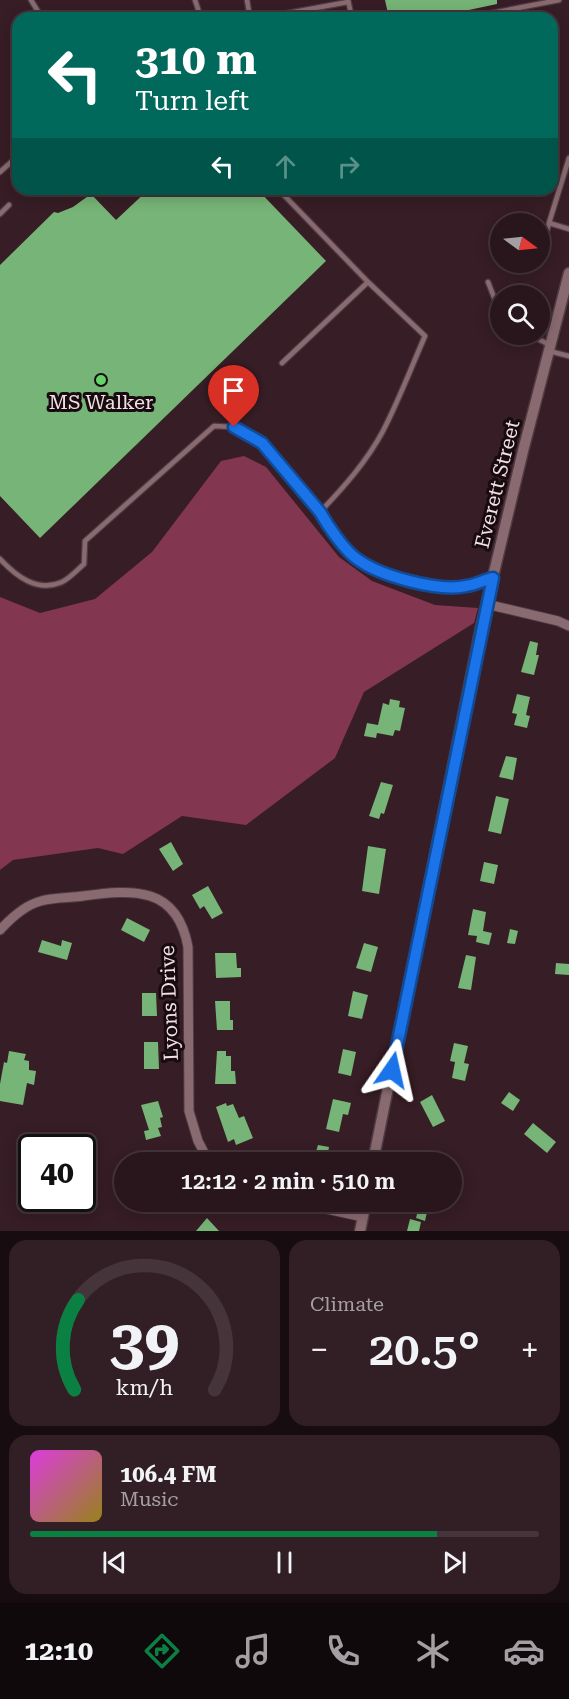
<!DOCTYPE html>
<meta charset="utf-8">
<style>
body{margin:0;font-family:"Roboto Serif",serif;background:#311f25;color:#f1f3f6;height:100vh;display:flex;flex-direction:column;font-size:22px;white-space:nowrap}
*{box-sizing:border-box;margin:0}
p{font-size:20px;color:#a59fa3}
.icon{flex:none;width:33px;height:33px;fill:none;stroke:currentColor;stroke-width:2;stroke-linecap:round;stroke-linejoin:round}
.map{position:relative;height:1231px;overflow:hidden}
.panel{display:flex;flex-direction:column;gap:9px;padding:9px;background:#170c0f;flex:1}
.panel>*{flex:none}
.guide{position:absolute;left:12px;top:12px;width:546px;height:183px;border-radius:18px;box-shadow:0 3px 15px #0003,0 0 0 2px #45353b;background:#00695c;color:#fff;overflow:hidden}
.needle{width:39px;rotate:105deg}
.buttons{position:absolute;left:490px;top:213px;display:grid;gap:12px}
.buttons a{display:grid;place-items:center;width:60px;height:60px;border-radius:50%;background:#29161c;box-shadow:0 3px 15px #0003,0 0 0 2px #45353b;font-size:30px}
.speed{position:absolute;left:18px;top:1134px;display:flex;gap:12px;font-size:30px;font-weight:700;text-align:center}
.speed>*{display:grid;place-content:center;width:78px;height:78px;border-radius:50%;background:#29161c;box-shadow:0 3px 15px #0003,0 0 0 2px #45353b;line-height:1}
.speed .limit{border:3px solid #111;border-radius:9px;background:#fff;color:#111}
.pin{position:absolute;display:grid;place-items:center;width:51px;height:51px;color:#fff;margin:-62px -26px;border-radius:50% 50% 50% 0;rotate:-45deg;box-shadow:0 0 6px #0007}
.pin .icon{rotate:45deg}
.me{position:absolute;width:66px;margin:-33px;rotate:11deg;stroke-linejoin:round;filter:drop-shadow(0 0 4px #0008)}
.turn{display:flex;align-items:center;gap:21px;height:126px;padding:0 24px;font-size:27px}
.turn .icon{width:78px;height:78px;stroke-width:2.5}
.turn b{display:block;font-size:42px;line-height:51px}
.lanes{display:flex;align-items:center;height:57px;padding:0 24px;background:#0003;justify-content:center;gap:30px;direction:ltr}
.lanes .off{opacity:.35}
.big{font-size:45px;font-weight:600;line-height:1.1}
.panel .widget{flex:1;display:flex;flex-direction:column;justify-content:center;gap:9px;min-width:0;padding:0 21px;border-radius:18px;background:#311f25}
.panel .dial{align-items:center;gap:0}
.dial svg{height:156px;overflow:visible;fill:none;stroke:#45353b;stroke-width:7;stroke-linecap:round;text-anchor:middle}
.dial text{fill:#f1f3f6;stroke:none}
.song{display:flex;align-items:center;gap:18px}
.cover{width:72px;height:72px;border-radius:9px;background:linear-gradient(135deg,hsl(300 70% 55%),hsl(50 70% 35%))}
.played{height:6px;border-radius:3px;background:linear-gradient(90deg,#0b8043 80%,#45353b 80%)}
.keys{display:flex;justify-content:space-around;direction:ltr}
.heat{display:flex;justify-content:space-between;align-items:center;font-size:33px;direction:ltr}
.panel .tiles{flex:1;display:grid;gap:9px;grid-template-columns:1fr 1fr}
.widget:last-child{grid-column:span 2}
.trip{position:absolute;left:114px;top:1152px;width:348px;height:60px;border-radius:30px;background:#29161c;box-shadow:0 3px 15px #0003,0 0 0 2px #45353b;font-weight:600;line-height:60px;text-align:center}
.menu{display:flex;height:96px;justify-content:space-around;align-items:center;background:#10090b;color:#a59fa3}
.menu .icon{width:42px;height:42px}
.menu .selected{color:#0b8043}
.menu b{font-size:27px;color:#f1f3f6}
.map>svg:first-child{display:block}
.forest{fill:#83364f}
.building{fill:#77b477}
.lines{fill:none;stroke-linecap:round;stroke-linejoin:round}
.service-casing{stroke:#503b42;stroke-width:7}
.minor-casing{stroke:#503b42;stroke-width:11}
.tertiary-casing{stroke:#503b42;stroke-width:13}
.service{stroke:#896a71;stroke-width:4.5}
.minor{stroke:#896a71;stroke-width:9}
.tertiary{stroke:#896a71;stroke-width:10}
.route-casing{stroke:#114b97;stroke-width:15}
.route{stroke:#1a73e8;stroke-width:10}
.poi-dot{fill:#64d468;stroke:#170b0f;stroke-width:2}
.labels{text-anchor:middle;stroke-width:6;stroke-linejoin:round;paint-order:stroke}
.poi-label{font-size:20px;fill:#f3e0e5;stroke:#170b0f}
.street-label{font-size:20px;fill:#f3e0e5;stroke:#170b0f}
</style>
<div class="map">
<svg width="569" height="1231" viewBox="0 0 569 1231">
<rect width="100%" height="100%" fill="#371d25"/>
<path class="forest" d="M244 456 266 467 339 557 372 581 435 605 478 608 474 623 364 692 335 758 246 825 182 816 123 854 98 848 13 860 0 870V597L40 613 95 599 152 552 221 461Z"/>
<path class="building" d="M385 0H497V4L431 18H389Z
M149 189H257L326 261 40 538 0 496V265L54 212 58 213 73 207 91 194 116 220Z
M530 641 538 643 536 655H539L534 675 521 672Z
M517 694 530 697 526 715 530 716 527 728 514 725 517 714 512 713Z
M390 699 400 701 399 707 405 708 400 731 395 730 393 736 377 733 376 738 364 736 367 723 378 725 383 703 389 705Z
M506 756 517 758 513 780 499 777Z
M381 782 393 785 384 814 381 813 379 819 369 816Z
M496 796 509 799 501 834 488 831Z
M171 842 183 864 173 871 159 849Z
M368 846 386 849 379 894 362 891Z
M484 862 498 865 494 884 480 881Z
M208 886 223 913 212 919 204 906 200 909 192 895Z
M473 909 486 912 483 931 492 933 489 945 476 942 477 936 468 935Z
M127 918 150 930 144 942 121 930Z
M510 929 518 931 515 944 507 943Z
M42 940 61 946 62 940 72 943 67 960 38 952Z
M364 943 378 947 371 972 356 968Z
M215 953H236L237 968H241V977L216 978Z
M466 955 476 957 471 990 458 988Z
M556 963 569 964V975L555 974Z
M353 991 368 995 362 1019 348 1016Z
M142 993H156L157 1016H142Z
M215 1001H230V1020H233V1030H217Z
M144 1042H158L159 1069H144Z
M454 1043 468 1046 464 1063 469 1064 465 1081 452 1078 455 1062 450 1061Z
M343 1049 356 1052 351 1076 338 1073Z
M9 1051 26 1054 24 1060 29 1061V1070L36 1071 34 1085 27 1083 23 1105 0 1101V1084L4 1062 7 1063Z
M217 1051H226V1056H231V1071H235L236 1084H215Z
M509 1092 520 1100 513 1111 501 1103Z
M432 1095 445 1121 433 1127 420 1102Z
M333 1099 351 1103 348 1115 343 1114 339 1132 326 1129Z
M158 1101 163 1117 160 1118 162 1127 158 1128 161 1136 146 1140 144 1131 149 1130 141 1105Z
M226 1103 227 1106 233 1104 239 1118 244 1116 253 1138 236 1145 234 1139 228 1142 216 1107Z
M533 1123 556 1142 547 1153 524 1134Z
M318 1145 329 1147 327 1158 315 1155Z
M418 1210 427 1212 425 1221 416 1218Z
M207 1218 219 1231H196Z
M410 1219 421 1222 419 1231H407Z"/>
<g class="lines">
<defs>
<path id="service" d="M31 0 42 18
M195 0 201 18
M247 0 250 18
M348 0 352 18
M261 18 348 2
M466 18 559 0
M569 158 549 223 569 229
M0 172 18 156
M278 189 368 282 282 363
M0 214 9 205
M540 259 549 223
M488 282 501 315
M528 334 550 345
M549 351 569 356
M234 396V427L262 443 320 512C328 526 345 551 357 560 384 578 431 589 464 587 473 586 482 581 491 578
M320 512C344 487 367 461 383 431 399 400 411 368 425 336L368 282
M0 559C16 576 37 593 62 582 70 578 77 570 84 564L85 541 214 426 234 427"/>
<path id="minor" d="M486 604 558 621 569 626
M0 930C11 918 25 905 41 901 54 897 70 898 83 896 133 889 177 886 188 947L189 1111 198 1141 209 1162
M295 1202 363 1217"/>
<path id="tertiary" d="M373 1162 481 627 523 451 569 273
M360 1231 366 1202"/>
</defs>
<use href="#service" class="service-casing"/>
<use href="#minor" class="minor-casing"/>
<use href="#tertiary" class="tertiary-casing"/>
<use href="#service" class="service"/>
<use href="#minor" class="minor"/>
<use href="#tertiary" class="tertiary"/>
</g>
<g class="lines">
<defs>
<path id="route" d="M234 427 262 443 320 512C328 526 344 550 357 559 380 576 438 592 466 586 475 585 484 580 493 578L392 1070"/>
</defs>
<use href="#route" class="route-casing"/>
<use href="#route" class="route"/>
</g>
<circle class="poi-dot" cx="101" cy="380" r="6"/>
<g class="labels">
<g class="poi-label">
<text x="101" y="409">MS Walker</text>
</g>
<g class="street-label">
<text transform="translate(497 484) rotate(-76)" y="7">Everett Street</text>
<text transform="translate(169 1003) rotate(-92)" y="7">Lyons Drive</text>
</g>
</g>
</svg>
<div class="buttons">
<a><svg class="needle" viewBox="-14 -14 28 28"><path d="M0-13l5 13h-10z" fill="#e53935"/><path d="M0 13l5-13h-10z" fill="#a59fa3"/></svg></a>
<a><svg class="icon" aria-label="search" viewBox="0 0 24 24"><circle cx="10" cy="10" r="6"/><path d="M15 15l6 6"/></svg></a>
</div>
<div class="speed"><div class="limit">40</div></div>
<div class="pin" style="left:234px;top:427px;background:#d93025"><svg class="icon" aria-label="arrive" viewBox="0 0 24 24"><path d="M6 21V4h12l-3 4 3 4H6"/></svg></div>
<svg class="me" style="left:392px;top:1070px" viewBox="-20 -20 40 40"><path d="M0-17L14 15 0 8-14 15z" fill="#1a73e8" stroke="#fff" stroke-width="4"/></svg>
<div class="trip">12:12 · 2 min · 510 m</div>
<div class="guide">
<div class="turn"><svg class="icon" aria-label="left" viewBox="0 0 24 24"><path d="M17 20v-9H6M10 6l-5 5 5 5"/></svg><div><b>310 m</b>Turn left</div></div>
<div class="lanes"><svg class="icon" aria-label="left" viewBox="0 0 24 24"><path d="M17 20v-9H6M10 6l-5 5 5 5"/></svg><svg class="icon off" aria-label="ahead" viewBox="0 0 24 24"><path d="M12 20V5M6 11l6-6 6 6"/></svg><svg class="icon off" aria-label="right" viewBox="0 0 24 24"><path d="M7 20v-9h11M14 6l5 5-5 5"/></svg></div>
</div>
</div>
<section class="panel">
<div class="tiles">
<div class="widget dial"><svg viewBox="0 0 100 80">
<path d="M14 69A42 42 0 1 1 86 69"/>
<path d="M14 69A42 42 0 0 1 16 23" stroke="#0b8043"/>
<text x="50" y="56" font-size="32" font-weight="700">39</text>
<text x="50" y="72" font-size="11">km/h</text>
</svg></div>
<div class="widget"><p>Climate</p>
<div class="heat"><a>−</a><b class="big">20.5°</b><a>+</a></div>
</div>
<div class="widget">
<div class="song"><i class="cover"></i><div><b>106.4 FM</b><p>Music</p></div></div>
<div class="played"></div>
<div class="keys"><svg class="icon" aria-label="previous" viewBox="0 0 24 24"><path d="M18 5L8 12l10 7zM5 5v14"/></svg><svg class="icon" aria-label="pause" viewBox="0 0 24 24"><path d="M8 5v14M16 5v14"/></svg><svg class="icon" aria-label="next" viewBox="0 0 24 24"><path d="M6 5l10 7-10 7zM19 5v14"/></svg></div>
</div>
</div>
</section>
<nav class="menu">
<b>12:10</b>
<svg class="icon selected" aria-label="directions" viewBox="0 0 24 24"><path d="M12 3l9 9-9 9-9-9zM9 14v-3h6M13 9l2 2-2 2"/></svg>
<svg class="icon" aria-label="music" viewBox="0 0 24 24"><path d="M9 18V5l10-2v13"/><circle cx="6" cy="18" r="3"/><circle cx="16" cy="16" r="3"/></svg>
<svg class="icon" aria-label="phone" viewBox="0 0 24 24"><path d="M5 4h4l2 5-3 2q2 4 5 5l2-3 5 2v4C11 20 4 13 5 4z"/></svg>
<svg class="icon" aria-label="climate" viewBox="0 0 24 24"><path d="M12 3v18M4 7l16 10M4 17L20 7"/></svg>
<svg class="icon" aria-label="car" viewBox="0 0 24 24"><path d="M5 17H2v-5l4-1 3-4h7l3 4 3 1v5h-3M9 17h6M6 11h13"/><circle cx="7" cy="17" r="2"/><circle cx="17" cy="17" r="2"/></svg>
</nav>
